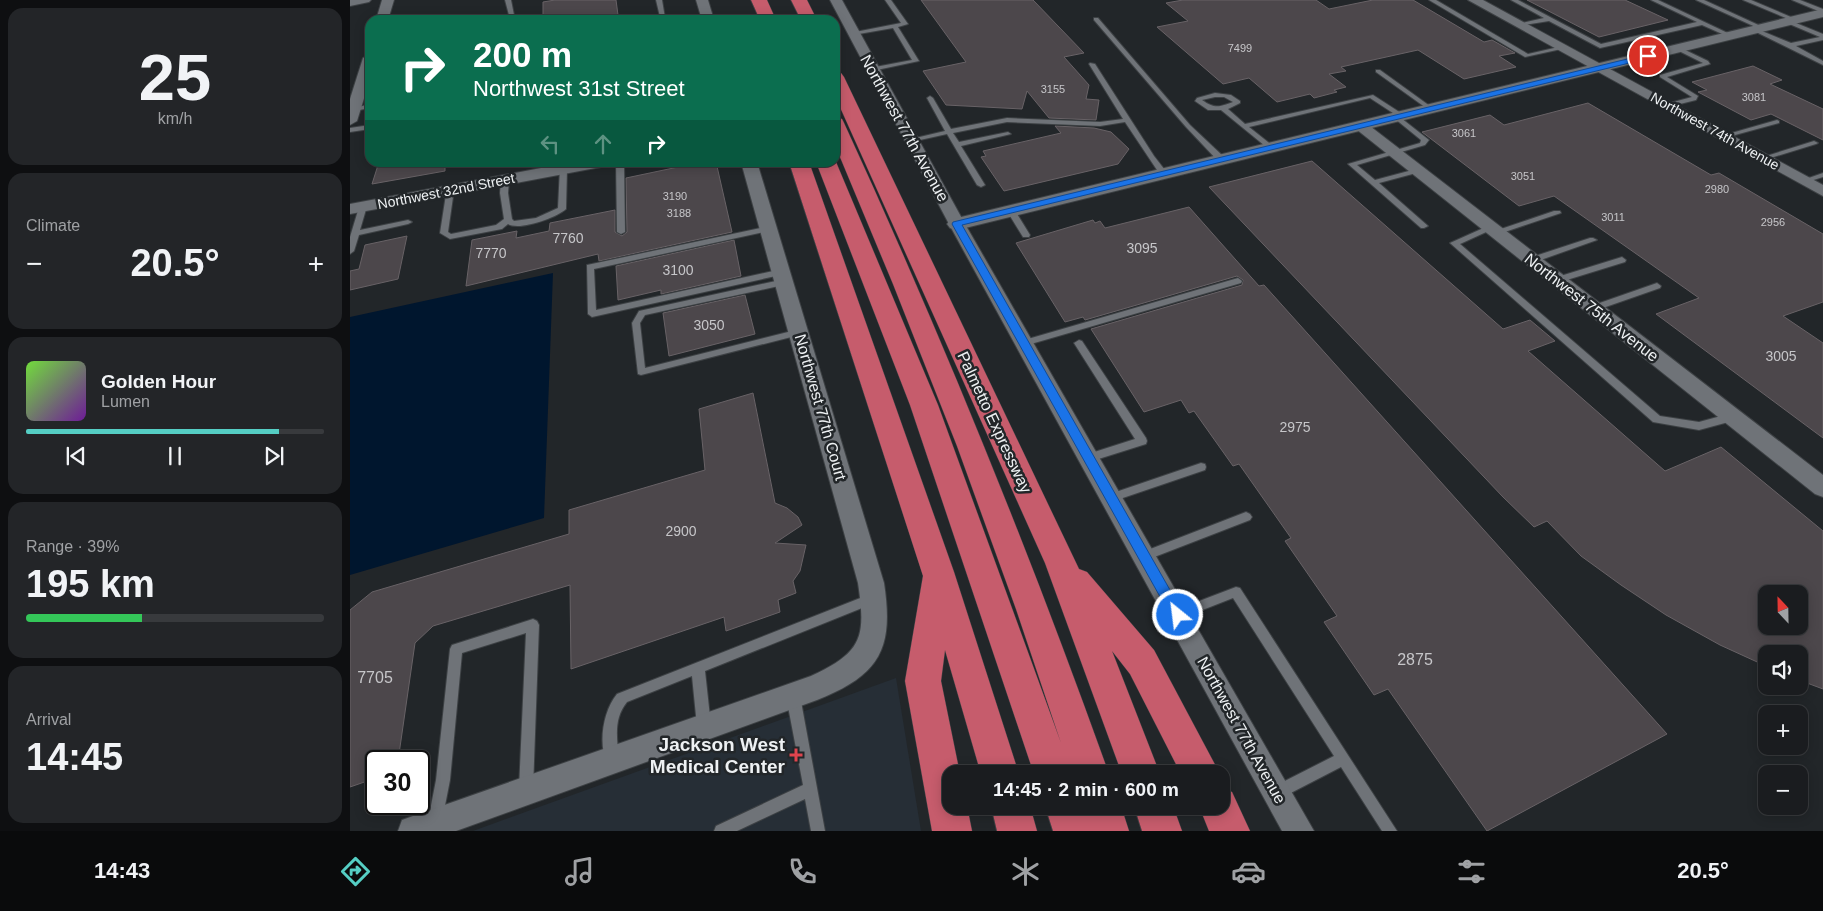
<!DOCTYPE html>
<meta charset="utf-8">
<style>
body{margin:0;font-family:Arial,sans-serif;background:#232528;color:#f1f3f6;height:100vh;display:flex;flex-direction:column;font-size:19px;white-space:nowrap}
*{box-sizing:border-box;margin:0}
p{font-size:16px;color:#9fa1a4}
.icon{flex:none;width:28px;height:28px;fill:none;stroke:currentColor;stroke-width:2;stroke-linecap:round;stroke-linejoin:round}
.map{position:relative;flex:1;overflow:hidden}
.panel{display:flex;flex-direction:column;gap:8px;padding:8px;background:#0e0f11;width:350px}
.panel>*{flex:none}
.guide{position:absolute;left:15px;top:15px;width:475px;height:152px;border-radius:15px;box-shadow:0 2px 12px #0003,0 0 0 1px #383a3d;background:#0b6e4f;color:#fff;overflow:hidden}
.needle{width:32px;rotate:338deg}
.tools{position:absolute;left:1408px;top:585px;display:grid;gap:10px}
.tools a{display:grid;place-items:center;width:50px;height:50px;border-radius:10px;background:#1a1c1f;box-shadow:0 2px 12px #0003,0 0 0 1px #383a3d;font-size:25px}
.speed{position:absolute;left:15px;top:750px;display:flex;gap:10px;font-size:25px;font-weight:700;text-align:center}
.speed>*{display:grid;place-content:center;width:65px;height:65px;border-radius:50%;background:#1a1c1f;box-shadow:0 2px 12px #0003,0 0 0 1px #383a3d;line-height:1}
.speed .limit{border:2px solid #111;border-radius:8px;background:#fff;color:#111}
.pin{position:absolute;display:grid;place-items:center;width:42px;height:42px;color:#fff;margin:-21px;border:2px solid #fff;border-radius:50%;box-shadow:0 1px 5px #0007}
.me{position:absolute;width:55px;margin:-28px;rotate:331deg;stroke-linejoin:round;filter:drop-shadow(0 0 4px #0008)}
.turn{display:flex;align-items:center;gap:18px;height:105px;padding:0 25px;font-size:22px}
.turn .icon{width:65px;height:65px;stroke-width:2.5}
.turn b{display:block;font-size:35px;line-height:42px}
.lanes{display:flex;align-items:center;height:48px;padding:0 25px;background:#0003;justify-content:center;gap:25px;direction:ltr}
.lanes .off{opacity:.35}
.big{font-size:38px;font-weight:700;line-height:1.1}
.panel .tile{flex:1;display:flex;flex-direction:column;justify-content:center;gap:8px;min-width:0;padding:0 18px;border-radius:15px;background:#232528}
.panel .dial{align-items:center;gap:0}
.dial b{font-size:65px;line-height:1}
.song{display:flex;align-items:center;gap:15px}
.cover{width:60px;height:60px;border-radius:8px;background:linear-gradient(135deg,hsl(100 70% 55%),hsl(280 70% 35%))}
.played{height:5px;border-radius:2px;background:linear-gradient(90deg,#55cec4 85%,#383a3d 85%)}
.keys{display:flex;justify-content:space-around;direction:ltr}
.heat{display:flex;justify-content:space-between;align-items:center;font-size:28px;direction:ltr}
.charge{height:8px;border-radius:4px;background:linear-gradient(90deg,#34c759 39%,#383a3d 0)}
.trip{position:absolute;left:592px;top:765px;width:288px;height:50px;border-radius:15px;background:#1a1c1f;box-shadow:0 2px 12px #0003,0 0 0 1px #383a3d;font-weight:700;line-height:50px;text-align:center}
.tab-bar{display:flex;height:80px;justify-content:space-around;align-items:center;background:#0a0b0c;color:#9fa1a4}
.tab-bar .icon{width:35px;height:35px}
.tab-bar .active{color:#55cec4}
.tab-bar b{font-size:22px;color:#f1f3f6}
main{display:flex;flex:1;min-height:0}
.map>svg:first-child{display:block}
.built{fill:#262e36}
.water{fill:#00162e}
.building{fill:#4c474b;stroke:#686266;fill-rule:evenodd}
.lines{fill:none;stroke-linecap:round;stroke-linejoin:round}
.service-casing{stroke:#3d4144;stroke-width:2}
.minor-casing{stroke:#3d4144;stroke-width:2}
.tertiary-casing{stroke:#3d4144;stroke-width:2}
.motorway-casing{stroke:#3d4144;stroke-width:1}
.service{fill:#6f7378;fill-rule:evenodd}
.minor{fill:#6f7378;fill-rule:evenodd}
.tertiary{fill:#6f7378;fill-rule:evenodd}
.motorway{fill:#c65c6c;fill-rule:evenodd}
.route{fill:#1a73e8;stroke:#114b97}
.health-dot{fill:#e0444e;stroke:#222629;stroke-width:2}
.labels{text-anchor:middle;stroke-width:5;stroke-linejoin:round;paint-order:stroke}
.far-number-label{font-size:11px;fill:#c6c6c9}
.far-street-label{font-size:14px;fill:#eef1f3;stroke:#222629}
.number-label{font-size:14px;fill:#c6c6c9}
.street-label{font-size:16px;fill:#eef1f3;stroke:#222629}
.near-number-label{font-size:16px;fill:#c6c6c9}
.near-poi-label{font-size:19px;font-weight:bold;fill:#eef1f3;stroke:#222629;text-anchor:end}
</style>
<main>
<section class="panel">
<div class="tile dial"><b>25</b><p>km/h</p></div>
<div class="tile"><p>Climate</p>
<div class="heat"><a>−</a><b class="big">20.5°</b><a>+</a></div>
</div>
<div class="tile">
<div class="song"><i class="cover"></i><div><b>Golden Hour</b><p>Lumen</p></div></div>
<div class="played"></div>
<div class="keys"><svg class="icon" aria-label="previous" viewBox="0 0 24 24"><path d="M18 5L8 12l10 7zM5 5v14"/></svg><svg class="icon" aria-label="pause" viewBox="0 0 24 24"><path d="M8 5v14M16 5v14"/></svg><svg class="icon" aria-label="next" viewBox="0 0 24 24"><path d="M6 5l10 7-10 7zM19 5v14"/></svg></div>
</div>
<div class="tile"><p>Range · 39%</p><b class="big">195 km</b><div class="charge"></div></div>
<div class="tile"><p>Arrival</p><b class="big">14:45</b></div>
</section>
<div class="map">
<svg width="1473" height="831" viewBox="0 0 1473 831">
<rect width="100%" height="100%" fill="#222629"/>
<path class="built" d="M546 678 571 831H123Z"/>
<path class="water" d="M203 273 194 518 0 575V317Z"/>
<path class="building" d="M205 0H266L268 15 237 20H193V2Z
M571 0H683L734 53 714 57 739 85 736 99 749 100 746 120 699 118 677 91 672 109 596 105 573 71 616 62Z
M833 0H966L979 9 1023 0H1063L1134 42 1142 40 1165 53 1149 56 1166 67 1114 79 1068 50 991 67 996 71 979 74 996 87 984 90 987 92 964 98 960 94 927 102 899 78 873 84 807 27 838 21 816 3Z
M1177 0H1275L1318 20 1249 37Z
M1403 66 1432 80 1420 84 1473 109V140L1421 114 1401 120 1348 92 1357 90 1342 82Z
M1238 103 1361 175 1369 173 1473 234V302L1433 316 1473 343V438L1306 314 1349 298 1204 196 1169 206 1072 132 1140 115 1154 125Z
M705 126 744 128 761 132 779 149 768 164 654 191 631 157 636 156 633 151 711 133Z
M962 161 1153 329 1180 320 1205 341 1178 351 1315 471 1371 447 1473 531V689L1449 680V654H1416V666L1370 645 1316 615 1271 585 1231 556 1197 521 1184 527 1153 497 859 187ZM1416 594H1449V626H1416Z
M29 162H95V171L22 184Z
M352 162H366L382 232 249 261 248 254 116 286 122 240 167 231 166 238 199 231 200 223 265 210V232L272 236 277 232 276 178Z
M839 207 909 286 914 285 1317 734 1137 831 1038 689 1024 695 974 622 987 616 935 541 941 538 889 464 883 466 844 411 839 413 831 400 794 412 741 329 892 285 893 280 887 276 735 320 733 317 715 322 666 243 743 220 745 223 750 221 755 228Z
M57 236 48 279 0 290V271L9 269 15 245Z
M384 240 391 276 311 294V290L268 300 266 266Z
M395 295 405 334 319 356 313 313Z
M403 393 425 503 437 508 448 517 452 525 425 543 456 545 450 571 443 581 446 593 428 600 430 612 376 631 374 617 221 669 220 585 83 626 65 643 48 761H26V778L0 787V610L22 592 219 534V510L355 470 349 409Z"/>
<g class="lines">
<defs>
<path id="service" d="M155 0H161L165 20 160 19Z
M306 0H312L315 18 310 17Z
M535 0H541L558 24 548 27 569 61 522 71 520 70V68L562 60 543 28 503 35 500 33 551 23Z
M1079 0H1086L1178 54 1213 46 1216 48 1175 57Z
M1161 0H1168L1251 44 1347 22 1301 0H1308L1384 36 1379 37 1352 25 1250 48 1199 21 1168 26V24L1194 18Z
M1346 0H1354L1415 28 1410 29Z
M1393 0H1401L1448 20 1443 21Z
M1442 0H1450L1473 9V13Z
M744 18H748L840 125 875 158V162H869L836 127 744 20Z
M1437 21H1441L1473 34V40L1446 46 1473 61V65L1402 30 1407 29 1441 43 1470 37 1437 23Z
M1327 48H1331L1358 61 1360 64 1317 77 1348 96 1346 100 1318 107 1315 105 1316 104 1342 97 1310 77V75L1353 63 1327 50Z
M740 63 745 64 804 156 818 174 817 176H811L775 122 750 126 657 122 603 133 609 142 658 132 661 134 611 146 635 185 631 187 627 185 597 134 561 142 557 140 595 131 577 98 580 96 583 98 601 129 657 118 750 122 773 119 739 64Z
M1026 70H1030L1084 109 1079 110 1026 72Z
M865 93 881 95 890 101V103L878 109 895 124 1023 95 1054 115V117L1051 118 1079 140 1075 145 1007 165 1025 180 1070 168V172L1029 183 1078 226 1074 228H1071L998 164 1070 143 1071 140 1044 118 1043 117 1046 115 1020 98 899 127 923 146 924 148 920 150 871 110H858L845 101 847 98ZM865 97H874L883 102C869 107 865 109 852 100Z
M20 104V108L4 111 1 109Z
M1427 120 1429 121V123L1374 138 1371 136Z
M20 125V129L0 132V128Z
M1464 141 1468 143 1466 144 1414 160 1410 158Z
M266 162H274L275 232 271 234 267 232Z
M210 167H213L217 169 216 209C206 218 169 231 158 224L152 229 100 239 90 233 97 188H100L104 190 98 232 101 234 146 225 154 219 150 193 151 180 155 178 159 180 158 193 162 219 164 221 186 218 208 208Z
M1473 173V177L1454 183 1450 181Z
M10 204H13L17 206 10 230 58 220 62 222 58 224 9 235 4 251 0 254V237Z
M658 209H664L680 235 679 237H673L657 211Z
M1204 211H1210L1211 213 1149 234H1146L1142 232Z
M420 226H423V230L244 269 246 310 432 269 436 272 435 274 242 317 238 314 237 265Z
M1138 226H1141L1145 228 1110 244 1310 416 1349 422 1382 413 1386 414 1387 417 1386 420 1349 430 1303 422 1100 243Z
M1240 238H1243L1247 240 1185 262 1182 263 1178 260 1179 258Z
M1272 257 1276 260 1275 262 1207 283 1203 280 1204 278Z
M888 278 892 281 891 283 674 346 669 343 671 341Z
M435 279 439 282 438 284 295 315 290 323 295 368 450 329 455 332 453 334 291 375 288 374 282 323 289 311Z
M1307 283 1311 286 1310 288 1247 310 1244 311 1240 308 1241 306Z
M729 340 732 341 796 438 797 441 796 444 739 462 735 461 734 458 735 455 785 439 724 343Z
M851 463 855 464 856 467 855 470 761 502 757 501 756 498 757 495Z
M896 512 900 514 902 517 900 520 794 561 790 559 788 556 790 553Z
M886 587 890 588 1047 831H1032L991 767 933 797 928 799 923 797 921 792 923 787 984 756 883 598 827 620 823 619 821 615 823 611Z
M523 593 527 594 529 598 527 602 355 671 361 726 359 731 354 733 349 731 347 726 342 676 277 702C263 719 267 739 269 759L267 764 262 766 257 764C248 743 253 711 267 694Z
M183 619 187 621 189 625 183 789 181 794 176 796 171 794 169 789 176 633 112 653 100 780 90 831H76L86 780 100 649 102 645Z
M443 690 448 692 450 696 475 831H461L455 799 387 831H364L366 826 453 785 436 696 438 692Z"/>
<path id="minor" d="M0 0H21L19 2 0 6Z
M32 0H44L38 20H26Z
M346 0H358L364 20H352Z
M480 0H492L615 224 964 831H932L599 224Z
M1118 0H1133L1473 185V196Z
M20 54V79L7 121 0 125V99L13 58Z
M1011 122 1016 123 1473 475V497L1465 494 1006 129 1004 126Z
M223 162H258L251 167 0 214V204Z
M391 162H407L534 583C544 649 530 675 467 700L106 831H48L52 820 63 816 461 676C513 652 516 637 508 583Z"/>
<path id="tertiary" d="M1473 9V17L607 230 600 228 597 224 600 220 607 218Z"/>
<path id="motorway" d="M401 0H417L426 20H410Z
M441 0H457L467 20H451Z
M485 72 491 73 494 77 729 569 737 572 804 650 870 774H831L780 674 762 651 810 774H772L695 563 485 96Z
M485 117 492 119 494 123C592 336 680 553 759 774H684L560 405 466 162H486L588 405 711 743 666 609 607 446 543 284 485 145Z
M439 162H459L604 572 669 774H631L595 650 591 681 610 774H601V806H617L622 831H582L555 681 573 576Z
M871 788 882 792 900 831H859L849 806H871Z
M641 806H680L687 831H647Z
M695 806H771L779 831H703Z
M784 806H823L832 831H792Z"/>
</defs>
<use href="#service" class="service-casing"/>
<use href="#minor" class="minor-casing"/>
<use href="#tertiary" class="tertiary-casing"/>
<use href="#motorway" class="motorway-casing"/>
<use href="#service" class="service"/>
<use href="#minor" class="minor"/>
<use href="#tertiary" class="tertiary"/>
<use href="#motorway" class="motorway"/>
</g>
<path class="route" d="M1298 54 1300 58 612 225 832 611 834 615 832 620 828 622 823 620 602 224 603 222Z"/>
<path class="health-dot" d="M443.5 747.5h5v5h5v5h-5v5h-5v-5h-5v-5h5z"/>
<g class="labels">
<g class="far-number-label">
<text x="890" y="52">7499</text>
<text x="703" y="93">3155</text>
<text x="1404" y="101">3081</text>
<text x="1114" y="137">3061</text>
<text x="1173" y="180">3051</text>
<text x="1367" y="193">2980</text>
<text x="325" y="200">3190</text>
<text x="329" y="217">3188</text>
<text x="1263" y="221">3011</text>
<text x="1423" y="226">2956</text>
</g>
<g class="far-street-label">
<text transform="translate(1365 131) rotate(29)" y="5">Northwest 74th Avenue</text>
<text transform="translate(96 191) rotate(-11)" y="5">Northwest 32nd Street</text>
</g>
<g class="number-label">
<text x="218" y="243">7760</text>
<text x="792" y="253">3095</text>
<text x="141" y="258">7770</text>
<text x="328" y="275">3100</text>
<text x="359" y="330">3050</text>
<text x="1431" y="361">3005</text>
<text x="945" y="432">2975</text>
<text x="331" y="536">2900</text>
</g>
<g class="street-label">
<text transform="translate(555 128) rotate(61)" y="6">Northwest 77th Avenue</text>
<text transform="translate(1242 307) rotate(38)" y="6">Northwest 75th Avenue</text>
<text transform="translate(471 407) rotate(74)" y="6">Northwest 77th Court</text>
<text transform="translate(645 422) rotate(65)" y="6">Palmetto Expressway</text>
<text transform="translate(892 730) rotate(61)" y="6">Northwest 77th Avenue</text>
</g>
<g class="near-number-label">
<text x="1065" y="665">2875</text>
<text x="25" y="683">7705</text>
</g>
<g class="near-poi-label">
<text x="435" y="751">Jackson West<tspan x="435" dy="22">Medical Center</tspan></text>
</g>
</g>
</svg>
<div class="tools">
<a><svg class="needle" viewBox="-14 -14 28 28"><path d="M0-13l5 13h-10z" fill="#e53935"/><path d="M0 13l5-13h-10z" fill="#9fa1a4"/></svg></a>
<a><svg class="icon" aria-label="sound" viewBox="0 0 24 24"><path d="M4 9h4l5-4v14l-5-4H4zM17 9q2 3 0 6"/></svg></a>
<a>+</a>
<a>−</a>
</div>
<div class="speed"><div class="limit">30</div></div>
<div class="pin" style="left:1298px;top:56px;background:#d93025"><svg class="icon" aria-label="arrive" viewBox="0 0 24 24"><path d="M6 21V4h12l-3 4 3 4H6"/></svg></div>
<svg class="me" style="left:828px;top:615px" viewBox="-20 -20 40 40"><circle r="17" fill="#1a73e8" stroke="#fff" stroke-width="3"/><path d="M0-11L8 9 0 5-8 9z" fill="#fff"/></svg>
<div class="trip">14:45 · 2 min · 600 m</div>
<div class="guide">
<div class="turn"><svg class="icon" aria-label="right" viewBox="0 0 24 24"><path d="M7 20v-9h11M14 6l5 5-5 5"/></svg><div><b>200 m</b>Northwest 31st Street</div></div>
<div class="lanes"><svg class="icon off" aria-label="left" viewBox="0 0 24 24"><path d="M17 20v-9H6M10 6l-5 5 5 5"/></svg><svg class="icon off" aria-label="ahead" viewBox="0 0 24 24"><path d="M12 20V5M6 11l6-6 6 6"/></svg><svg class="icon" aria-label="right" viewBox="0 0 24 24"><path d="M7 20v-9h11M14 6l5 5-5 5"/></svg></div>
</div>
</div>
</main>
<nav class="tab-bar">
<b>14:43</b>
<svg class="icon active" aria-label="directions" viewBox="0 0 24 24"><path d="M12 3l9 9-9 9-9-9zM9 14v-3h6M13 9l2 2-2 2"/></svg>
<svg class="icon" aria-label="music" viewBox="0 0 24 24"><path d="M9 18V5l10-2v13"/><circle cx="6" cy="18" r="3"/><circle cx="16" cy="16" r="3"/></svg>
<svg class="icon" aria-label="phone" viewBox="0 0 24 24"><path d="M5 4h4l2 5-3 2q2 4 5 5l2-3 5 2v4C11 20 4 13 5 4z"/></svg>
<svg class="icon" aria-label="climate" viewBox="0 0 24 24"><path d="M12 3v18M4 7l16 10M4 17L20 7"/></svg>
<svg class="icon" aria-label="car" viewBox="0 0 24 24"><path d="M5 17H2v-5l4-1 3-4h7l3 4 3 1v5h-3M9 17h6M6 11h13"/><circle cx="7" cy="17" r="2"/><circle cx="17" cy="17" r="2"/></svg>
<svg class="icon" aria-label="filters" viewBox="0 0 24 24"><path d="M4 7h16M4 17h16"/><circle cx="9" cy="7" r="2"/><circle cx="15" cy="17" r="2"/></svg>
<b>20.5°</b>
</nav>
